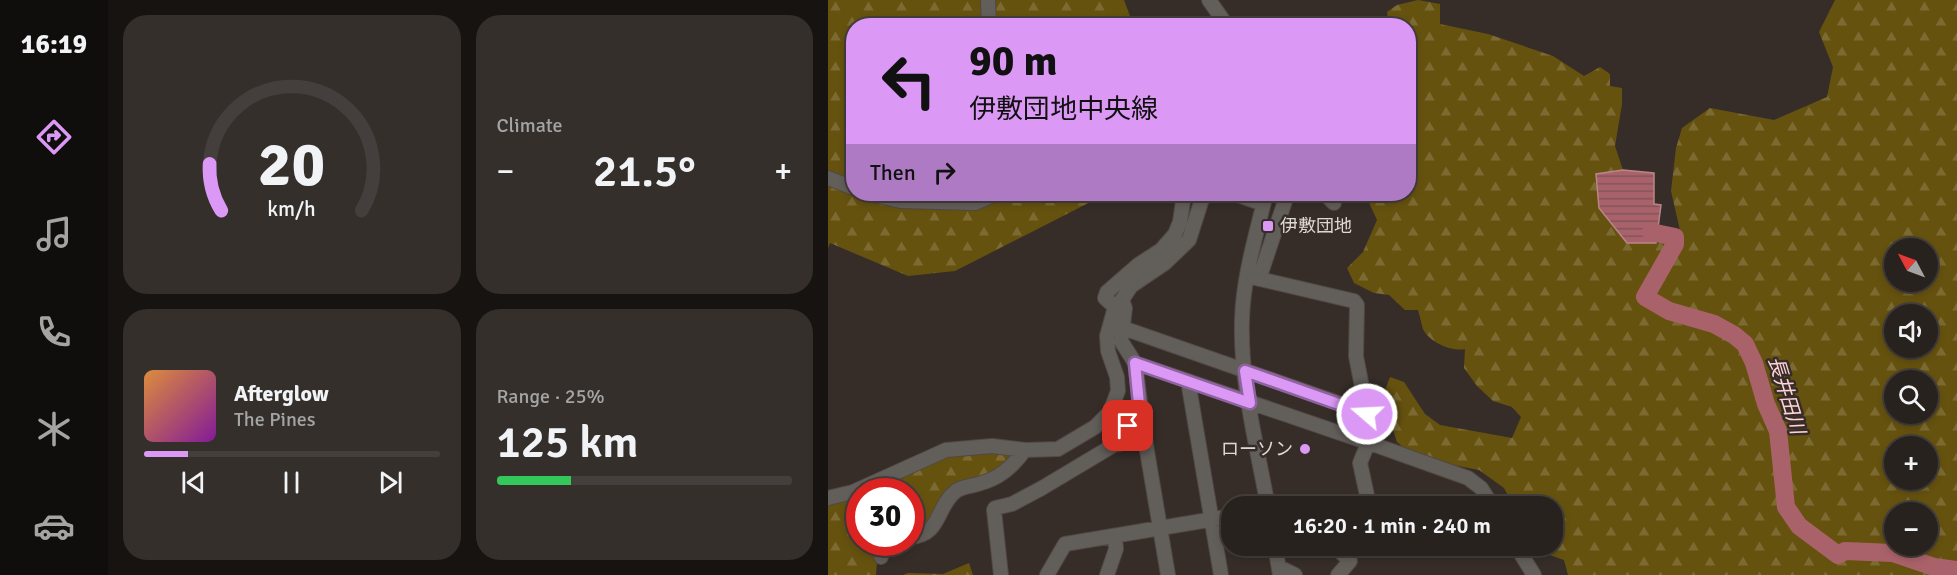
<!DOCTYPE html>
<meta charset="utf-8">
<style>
body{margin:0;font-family:Signika,"Noto Sans JP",sans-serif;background:#342f2b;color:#f1f3f6;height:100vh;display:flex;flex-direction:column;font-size:22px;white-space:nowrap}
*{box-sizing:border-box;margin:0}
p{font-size:20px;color:#a5a4a4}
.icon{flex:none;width:33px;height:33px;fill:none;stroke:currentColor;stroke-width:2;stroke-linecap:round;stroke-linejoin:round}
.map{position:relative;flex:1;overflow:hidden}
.side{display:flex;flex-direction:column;gap:15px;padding:15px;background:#161310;width:720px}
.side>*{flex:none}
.top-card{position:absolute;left:18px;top:18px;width:570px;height:183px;border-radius:24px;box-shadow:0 3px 9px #0003,0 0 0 2px #443f3c;background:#db99f5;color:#111;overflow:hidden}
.needle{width:39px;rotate:311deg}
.tools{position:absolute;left:1056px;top:238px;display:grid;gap:12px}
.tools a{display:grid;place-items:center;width:54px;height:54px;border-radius:50%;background:#28221e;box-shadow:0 3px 9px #0003,0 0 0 2px #443f3c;font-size:30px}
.speed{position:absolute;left:18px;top:478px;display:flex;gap:12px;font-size:30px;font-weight:700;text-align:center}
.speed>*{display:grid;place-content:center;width:78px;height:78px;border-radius:50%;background:#28221e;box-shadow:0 3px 9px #0003,0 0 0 2px #443f3c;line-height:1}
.speed .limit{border:9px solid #d22;background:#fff;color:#111}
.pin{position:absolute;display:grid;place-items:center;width:51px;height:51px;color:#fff;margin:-26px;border-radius:12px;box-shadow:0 3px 9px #0006}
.me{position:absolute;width:66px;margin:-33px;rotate:289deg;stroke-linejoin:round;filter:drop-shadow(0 0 4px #0008)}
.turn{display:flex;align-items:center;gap:21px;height:126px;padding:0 24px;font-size:27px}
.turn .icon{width:78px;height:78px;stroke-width:2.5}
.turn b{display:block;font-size:42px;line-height:51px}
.then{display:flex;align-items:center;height:57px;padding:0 24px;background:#0003;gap:12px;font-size:22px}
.big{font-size:45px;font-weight:600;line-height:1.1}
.side .card{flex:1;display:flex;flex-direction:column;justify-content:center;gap:9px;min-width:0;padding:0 21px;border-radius:24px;background:#342f2b}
.side .dial{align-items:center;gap:0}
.dial svg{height:156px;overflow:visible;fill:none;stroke:#443f3c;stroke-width:7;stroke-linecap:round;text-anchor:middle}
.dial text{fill:#f1f3f6;stroke:none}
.song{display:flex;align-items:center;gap:18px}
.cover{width:72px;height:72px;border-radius:9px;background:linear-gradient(135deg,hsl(30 70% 55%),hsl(290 70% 35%))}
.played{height:6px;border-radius:3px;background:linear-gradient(90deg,#db99f5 15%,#443f3c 15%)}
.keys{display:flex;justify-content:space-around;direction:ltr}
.heat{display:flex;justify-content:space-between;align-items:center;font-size:33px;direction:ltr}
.charge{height:9px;border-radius:4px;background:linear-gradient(90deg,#34c759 25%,#443f3c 0)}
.side .tiles{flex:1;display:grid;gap:15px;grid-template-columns:repeat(2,1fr)}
.trip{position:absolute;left:393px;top:496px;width:342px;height:60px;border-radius:24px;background:#28221e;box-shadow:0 3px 9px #0003,0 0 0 2px #443f3c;font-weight:600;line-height:60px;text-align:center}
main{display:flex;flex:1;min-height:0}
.dock{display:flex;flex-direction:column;width:108px;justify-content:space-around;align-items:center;background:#100e0c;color:#a5a4a4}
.dock .icon{width:42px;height:42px}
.dock .active{color:#db99f5}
.dock b{font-size:27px;color:#f1f3f6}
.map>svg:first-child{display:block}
.forest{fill:url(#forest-firs);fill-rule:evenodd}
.water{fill:url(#water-rules);stroke:#ba858a;stroke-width:1.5}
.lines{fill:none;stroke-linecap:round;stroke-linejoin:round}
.river{stroke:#aa626a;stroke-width:18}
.minor-casing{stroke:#514844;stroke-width:16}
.minor{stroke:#625f5b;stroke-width:14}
.route-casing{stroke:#8e639f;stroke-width:15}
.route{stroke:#db99f5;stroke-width:10}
.poi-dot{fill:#db99f5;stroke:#362d28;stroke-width:2}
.labels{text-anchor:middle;stroke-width:5;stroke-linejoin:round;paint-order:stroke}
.poi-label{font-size:18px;fill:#ded8d5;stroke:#362d28;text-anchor:start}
.water-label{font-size:20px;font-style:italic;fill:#ffd3d6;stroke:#362d28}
</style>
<main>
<nav class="dock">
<b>16:19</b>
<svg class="icon active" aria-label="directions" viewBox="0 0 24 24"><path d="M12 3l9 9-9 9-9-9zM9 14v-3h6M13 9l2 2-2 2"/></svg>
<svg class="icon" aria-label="music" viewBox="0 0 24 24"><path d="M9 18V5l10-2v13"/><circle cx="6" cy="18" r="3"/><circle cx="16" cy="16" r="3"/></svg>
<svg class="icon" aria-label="phone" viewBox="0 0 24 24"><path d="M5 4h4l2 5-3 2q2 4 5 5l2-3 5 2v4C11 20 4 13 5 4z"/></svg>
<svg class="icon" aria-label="climate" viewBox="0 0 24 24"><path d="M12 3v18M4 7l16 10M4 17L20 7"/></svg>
<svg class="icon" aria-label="car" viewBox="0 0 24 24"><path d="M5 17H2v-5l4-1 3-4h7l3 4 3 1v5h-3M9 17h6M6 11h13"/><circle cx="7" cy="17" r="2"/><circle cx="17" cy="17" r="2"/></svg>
</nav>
<section class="side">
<div class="tiles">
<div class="card dial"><svg viewBox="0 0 100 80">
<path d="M14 69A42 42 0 1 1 86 69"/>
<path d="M14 69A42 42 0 0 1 8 45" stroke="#db99f5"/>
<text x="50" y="56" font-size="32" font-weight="700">20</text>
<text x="50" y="72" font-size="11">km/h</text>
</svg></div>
<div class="card"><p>Climate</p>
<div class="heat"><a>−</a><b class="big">21.5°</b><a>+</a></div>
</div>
<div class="card">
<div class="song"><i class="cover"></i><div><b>Afterglow</b><p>The Pines</p></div></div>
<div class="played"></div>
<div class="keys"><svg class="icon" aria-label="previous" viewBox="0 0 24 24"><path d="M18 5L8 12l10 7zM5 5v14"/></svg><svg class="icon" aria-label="pause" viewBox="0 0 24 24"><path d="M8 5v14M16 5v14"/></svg><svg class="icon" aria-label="next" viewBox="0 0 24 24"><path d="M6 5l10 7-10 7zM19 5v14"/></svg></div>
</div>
<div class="card"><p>Range · 25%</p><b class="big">125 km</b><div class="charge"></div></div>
</div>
</section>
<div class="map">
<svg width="1129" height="575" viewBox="0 0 1129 575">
<defs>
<pattern id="forest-firs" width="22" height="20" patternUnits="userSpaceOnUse" patternTransform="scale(1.5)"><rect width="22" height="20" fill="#66520f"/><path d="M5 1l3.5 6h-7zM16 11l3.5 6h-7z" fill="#7b6a31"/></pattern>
<pattern id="water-rules" width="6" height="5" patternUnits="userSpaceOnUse" patternTransform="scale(1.5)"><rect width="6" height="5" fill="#aa626a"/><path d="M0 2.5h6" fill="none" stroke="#815559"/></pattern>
</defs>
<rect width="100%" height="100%" fill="#362d28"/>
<path class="forest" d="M0 0H296L302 16 311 25 26 26V194H278L127 271 80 276 2 243 0 248Z
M590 0 612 4V24L660 34 725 56 756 76 772 67 782 74V86L794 88V104L787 146 795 170 768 175 799 243H829L854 239 843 191 848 148 854 128 882 108 946 120 999 97 1005 67 991 32 1007 0H1129V575H740L736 560 710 551 707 546H724V507H686L676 488 651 470 588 458 569 442 558 410 556 393 562 377 576 382 597 414 612 425 684 438 693 417 684 407 665 401 649 386 636 368 637 349C623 352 601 342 595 329 593 323 592 316 590 310H577L561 295 546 293 526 283 519 268 535 252 549 220 537 194H580V26L561 25 559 12 569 5ZM1066 249H1100V282H1066ZM1066 315H1100V348H1066ZM1066 381H1100V414H1066ZM1066 447H1100V480H1066ZM1066 513H1100V546H1066Z
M188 452 173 470 128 487 109 518 83 534 82 492H35L118 454Z
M31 493 32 543H50L48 575H0V501Z
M141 563 145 575H75L80 573 115 574Z"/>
<path class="water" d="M795 170 826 173V204L833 205 828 243H799L771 208 768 174Z"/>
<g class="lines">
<path class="river" d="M823 232 847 237V244L817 297 841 311 886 324 906 335 917 344 926 363 938 404 950 431 958 507 971 526 1010 555 1017 551 1065 553 1106 567 1129 570"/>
<defs>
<path id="minor" d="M160 0 161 26
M381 0 399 26
M0 178 26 188
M40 194 73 201 147 203 168 194
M407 194 435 204
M438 194C428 235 415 278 414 320 412 382 429 446 440 507
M497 194 506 203
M419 276 526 301 529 305 528 356 539 413
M431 279 458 198 462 194
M294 300 303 286 337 263 361 240 374 199 380 194
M287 307 277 298 279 292 310 265 333 250 347 234 352 222 356 194
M295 328 539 413 550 446 640 478 653 488 665 507
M307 363 550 446
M360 381 393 575
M286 445 300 426 311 404
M0 498 25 492 118 450 164 446 197 450 230 449 267 427 282 412 290 391 289 377 280 351 279 336 287 307 294 300 297 308 293 341 307 363 317 439 340 575
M537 507 540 500 532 463 540 443
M82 537C113 536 108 506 128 491 133 487 143 486 150 484 171 479 184 467 197 450
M447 546 452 575
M506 546 522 561 510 575
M688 546 706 575
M53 557 54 543
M451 567 467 575
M173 575 166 510 167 508 184 504 214 488 286 445 317 439
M219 575 237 544 404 516
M279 575 288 549 287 536"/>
</defs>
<use href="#minor" class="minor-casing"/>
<use href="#minor" class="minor"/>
</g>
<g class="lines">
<defs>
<path id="route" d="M300 426 311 404 307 363 422 403 417 371 539 414"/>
</defs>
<use href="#route" class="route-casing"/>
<use href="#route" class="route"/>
</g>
<g class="poi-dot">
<rect x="434" y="220" width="12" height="12" rx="3"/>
<circle cx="477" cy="449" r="6"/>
</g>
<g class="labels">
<g class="poi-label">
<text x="452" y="232">伊敷団地</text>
<text x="465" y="455" text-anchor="end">ローソン</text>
</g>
<g class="water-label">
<text transform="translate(959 395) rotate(73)" y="7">長井田川</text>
</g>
</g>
</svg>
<div class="tools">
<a><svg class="needle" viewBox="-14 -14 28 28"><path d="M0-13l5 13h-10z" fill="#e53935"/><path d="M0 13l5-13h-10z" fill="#a5a4a4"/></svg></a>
<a><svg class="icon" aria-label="sound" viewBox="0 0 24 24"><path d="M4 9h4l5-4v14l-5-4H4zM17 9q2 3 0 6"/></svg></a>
<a><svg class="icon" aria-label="search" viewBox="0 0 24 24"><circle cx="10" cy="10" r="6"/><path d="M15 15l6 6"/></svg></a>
<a>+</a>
<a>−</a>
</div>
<div class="speed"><div class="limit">30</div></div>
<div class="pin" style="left:300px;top:426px;background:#d93025"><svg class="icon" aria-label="arrive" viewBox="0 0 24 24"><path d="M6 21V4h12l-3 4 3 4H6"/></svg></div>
<svg class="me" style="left:539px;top:414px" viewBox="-20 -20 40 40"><circle r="17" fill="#db99f5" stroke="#fff" stroke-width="3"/><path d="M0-11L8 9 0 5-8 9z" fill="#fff"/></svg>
<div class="trip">16:20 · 1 min · 240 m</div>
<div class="top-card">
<div class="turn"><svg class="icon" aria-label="left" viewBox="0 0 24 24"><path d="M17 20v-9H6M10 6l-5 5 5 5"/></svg><div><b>90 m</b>伊敷団地中央線</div></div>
<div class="then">Then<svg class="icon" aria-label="right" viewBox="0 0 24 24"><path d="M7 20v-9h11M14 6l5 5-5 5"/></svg></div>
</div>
</div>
</main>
